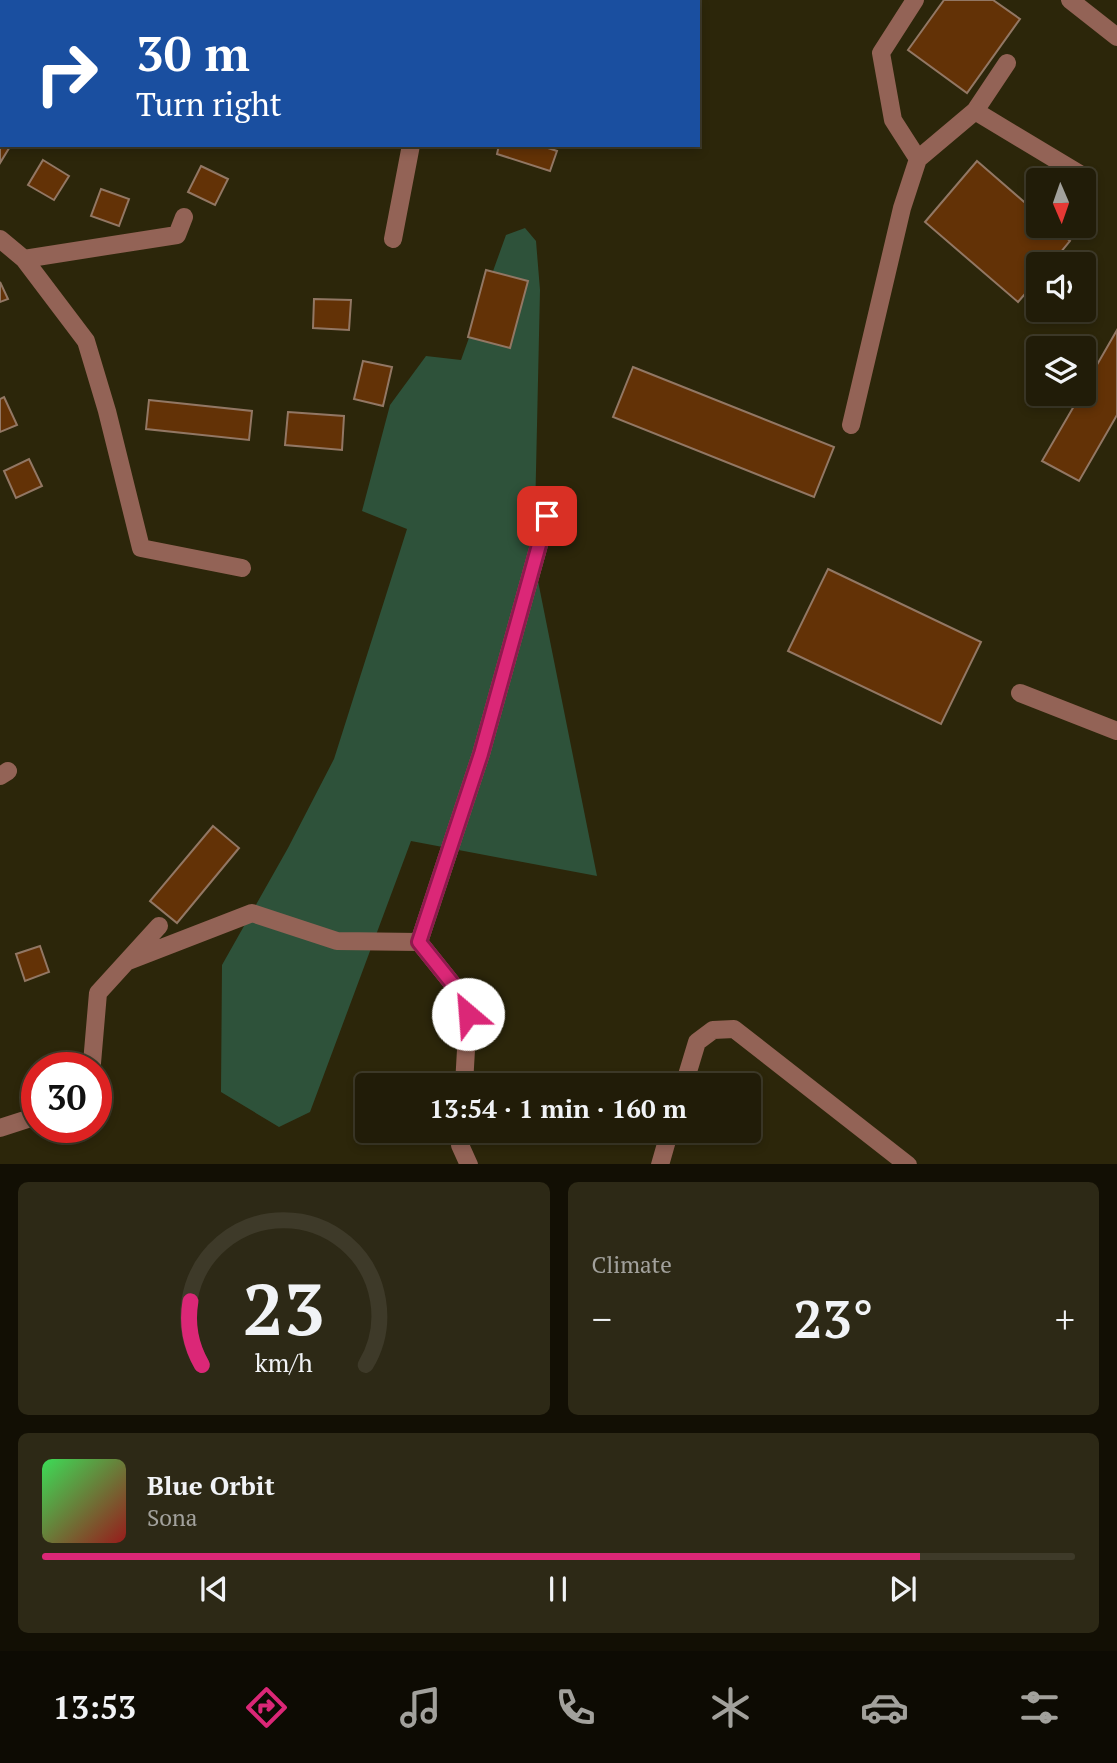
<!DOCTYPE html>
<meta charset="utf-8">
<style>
body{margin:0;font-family:"PT Serif",serif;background:#2d2916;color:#f1f3f6;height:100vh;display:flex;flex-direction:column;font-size:26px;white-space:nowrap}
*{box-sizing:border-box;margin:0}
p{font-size:23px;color:#a2a19c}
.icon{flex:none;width:38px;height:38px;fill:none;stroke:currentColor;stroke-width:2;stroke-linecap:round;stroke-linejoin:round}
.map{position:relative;height:1164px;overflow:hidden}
.sheet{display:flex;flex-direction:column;gap:18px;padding:18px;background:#120f04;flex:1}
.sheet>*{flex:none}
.hud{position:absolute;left:0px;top:0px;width:700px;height:147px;box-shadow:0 4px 10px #0003,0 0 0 2px #3e3a29;background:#1a4fa0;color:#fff;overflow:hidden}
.needle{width:46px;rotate:178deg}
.tools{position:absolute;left:1026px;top:168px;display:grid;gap:14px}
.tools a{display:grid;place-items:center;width:70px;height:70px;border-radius:7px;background:#211c08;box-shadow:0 4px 10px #0003,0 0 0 2px #3e3a29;font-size:35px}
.speed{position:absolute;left:21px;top:1052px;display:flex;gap:14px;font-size:35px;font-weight:700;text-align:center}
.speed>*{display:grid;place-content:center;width:91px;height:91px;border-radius:50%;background:#211c08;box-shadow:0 4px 10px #0003,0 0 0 2px #3e3a29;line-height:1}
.speed .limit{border:10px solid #d22;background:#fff;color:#111}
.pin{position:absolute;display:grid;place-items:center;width:60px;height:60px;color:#fff;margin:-30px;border-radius:14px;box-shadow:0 4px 10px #0006}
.me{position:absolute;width:77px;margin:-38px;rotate:333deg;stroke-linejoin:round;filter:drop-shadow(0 0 5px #0008)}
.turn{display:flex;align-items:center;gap:24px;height:147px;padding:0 21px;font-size:32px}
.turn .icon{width:91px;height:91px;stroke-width:2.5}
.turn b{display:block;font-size:49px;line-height:60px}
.big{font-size:52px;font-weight:700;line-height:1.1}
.sheet .card{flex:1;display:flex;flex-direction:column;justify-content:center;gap:10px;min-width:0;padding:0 24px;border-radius:10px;background:#2d2916}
.sheet .dial{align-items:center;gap:0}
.dial svg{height:182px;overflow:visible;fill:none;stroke:#3e3a29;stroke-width:7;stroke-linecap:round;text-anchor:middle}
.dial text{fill:#f1f3f6;stroke:none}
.song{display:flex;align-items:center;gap:21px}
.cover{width:84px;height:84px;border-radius:10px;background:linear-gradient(135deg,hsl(130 70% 55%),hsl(0 70% 35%))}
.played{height:7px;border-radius:4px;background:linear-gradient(90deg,#db2777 85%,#3e3a29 85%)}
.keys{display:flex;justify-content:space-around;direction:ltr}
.heat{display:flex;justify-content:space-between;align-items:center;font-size:38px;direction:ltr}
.sheet .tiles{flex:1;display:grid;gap:18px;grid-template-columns:1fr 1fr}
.card:last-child{grid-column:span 2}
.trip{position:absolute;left:355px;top:1073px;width:406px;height:70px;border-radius:7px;background:#211c08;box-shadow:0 4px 10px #0003,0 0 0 2px #3e3a29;font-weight:700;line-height:70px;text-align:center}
.dock{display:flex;height:112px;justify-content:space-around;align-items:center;background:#0d0b03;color:#a2a19c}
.dock .icon{width:49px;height:49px}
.dock .active{color:#db2777}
.dock b{font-size:32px;color:#f1f3f6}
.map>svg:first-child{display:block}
.green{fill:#2e523a}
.building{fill:#633206;stroke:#927764;stroke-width:2}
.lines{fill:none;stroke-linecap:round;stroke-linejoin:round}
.minor{stroke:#936356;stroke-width:18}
.route-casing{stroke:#8e194d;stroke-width:18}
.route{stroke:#db2777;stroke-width:12}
</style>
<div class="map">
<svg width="1117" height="1165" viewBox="0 0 1117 1165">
<rect width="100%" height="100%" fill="#2c260a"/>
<path class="green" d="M525 228 536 241 540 290 534 561 597 876 411 841 310 1112 279 1127 221 1092 222 965 288 848 334 759 407 529 362 511 390 405 426 356 461 360 506 235Z"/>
<path class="building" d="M447 0H491L490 2H446Z
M944 0H993L1020 19 967 93 908 50Z
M0 136 2 137V145H11L0 163Z
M499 145H539L557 151 550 171 497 154Z
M43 160 69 176 54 200 28 185Z
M977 161 1038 214V226H1052L1070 241 1051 264H1038V279L1018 302 925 222Z
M201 166 228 179 215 205 188 192Z
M101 189 129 199 119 226 91 216Z
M486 270 528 281 510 348 468 337Z
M0 282 8 299 0 302Z
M314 299 351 300 349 330 313 328Z
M1117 330V415L1079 481 1042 461 1081 394H1083V389Z
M363 361 392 367 383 406 354 399Z
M633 367 834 447 814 497 613 417Z
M4 397 17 425 0 432V399Z
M149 400 252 411 249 440 146 429Z
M288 412 344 416 342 450 285 445Z
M29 459 42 486 16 498 4 471Z
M828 569 981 642 941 724 788 651Z
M213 826 239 848 177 923 150 901Z
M40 946 49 972 25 981 16 954Z"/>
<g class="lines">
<path class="minor" d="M46 0 53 2
M1070 0 1117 37
M975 111 1083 176
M918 159 975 111 1007 63
M0 239 24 259 86 341 107 411 141 548 242 568
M393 239 411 145
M24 259 177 235 184 217
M851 425 902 208 918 159 893 120 881 53 915 0
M1020 693 1117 731
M0 776 8 771
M419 942 463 997 468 1014 464 1085
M128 961 252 913 337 941 419 942 481 754 547 516
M90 1068 92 1063 98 993 159 926
M684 1085 697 1042 713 1030 734 1029 908 1165
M0 1128 37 1116
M461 1130 460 1145 469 1165
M660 1165 670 1130"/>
</g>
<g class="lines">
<defs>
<path id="route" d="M468 1014 463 997 419 942 481 754 547 516"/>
</defs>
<use href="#route" class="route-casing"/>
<use href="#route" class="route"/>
</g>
</svg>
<div class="tools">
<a><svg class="needle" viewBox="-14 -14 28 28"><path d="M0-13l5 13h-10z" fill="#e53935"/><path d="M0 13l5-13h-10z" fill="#a2a19c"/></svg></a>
<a><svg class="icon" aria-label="sound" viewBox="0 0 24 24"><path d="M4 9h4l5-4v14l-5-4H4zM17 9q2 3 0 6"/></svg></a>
<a><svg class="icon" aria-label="layers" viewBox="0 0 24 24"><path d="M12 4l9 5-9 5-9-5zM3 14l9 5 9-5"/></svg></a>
</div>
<div class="speed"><div class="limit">30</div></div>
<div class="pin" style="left:547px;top:516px;background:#d93025"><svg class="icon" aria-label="arrive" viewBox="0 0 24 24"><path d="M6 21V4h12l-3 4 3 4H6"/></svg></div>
<svg class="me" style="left:468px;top:1014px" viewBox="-20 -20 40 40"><circle r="19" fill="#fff"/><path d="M0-13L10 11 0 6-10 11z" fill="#db2777"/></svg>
<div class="trip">13:54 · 1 min · 160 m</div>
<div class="hud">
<div class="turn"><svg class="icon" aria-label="right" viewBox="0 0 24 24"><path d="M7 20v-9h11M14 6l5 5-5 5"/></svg><div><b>30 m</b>Turn right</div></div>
</div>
</div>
<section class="sheet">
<div class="tiles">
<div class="card dial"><svg viewBox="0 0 100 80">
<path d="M14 69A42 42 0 1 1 86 69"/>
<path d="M14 69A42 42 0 0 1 9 41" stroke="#db2777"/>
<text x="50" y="56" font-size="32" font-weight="700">23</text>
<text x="50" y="72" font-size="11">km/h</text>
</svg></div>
<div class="card"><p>Climate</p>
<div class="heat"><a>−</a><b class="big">23°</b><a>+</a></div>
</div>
<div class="card">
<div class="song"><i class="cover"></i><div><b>Blue Orbit</b><p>Sona</p></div></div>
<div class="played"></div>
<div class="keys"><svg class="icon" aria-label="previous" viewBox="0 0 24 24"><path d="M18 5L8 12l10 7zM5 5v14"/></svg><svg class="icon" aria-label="pause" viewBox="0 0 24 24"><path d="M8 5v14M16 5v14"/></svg><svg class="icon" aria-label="next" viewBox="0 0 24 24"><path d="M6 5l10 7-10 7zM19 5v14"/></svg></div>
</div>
</div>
</section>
<nav class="dock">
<b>13:53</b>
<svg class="icon active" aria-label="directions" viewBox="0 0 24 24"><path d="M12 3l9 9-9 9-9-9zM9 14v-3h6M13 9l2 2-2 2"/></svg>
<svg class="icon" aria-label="music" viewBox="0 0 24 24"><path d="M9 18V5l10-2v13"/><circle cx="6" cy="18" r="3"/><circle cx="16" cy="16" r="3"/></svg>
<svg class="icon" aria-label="phone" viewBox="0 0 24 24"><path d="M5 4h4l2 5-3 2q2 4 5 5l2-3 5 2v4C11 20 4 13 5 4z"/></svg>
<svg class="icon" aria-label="climate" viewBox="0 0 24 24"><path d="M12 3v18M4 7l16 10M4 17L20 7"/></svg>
<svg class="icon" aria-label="car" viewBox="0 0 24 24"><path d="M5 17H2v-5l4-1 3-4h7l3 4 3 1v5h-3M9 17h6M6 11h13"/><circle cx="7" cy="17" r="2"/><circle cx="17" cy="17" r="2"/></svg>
<svg class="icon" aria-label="filters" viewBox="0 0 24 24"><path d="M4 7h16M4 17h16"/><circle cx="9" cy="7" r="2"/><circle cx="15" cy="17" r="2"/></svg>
</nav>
